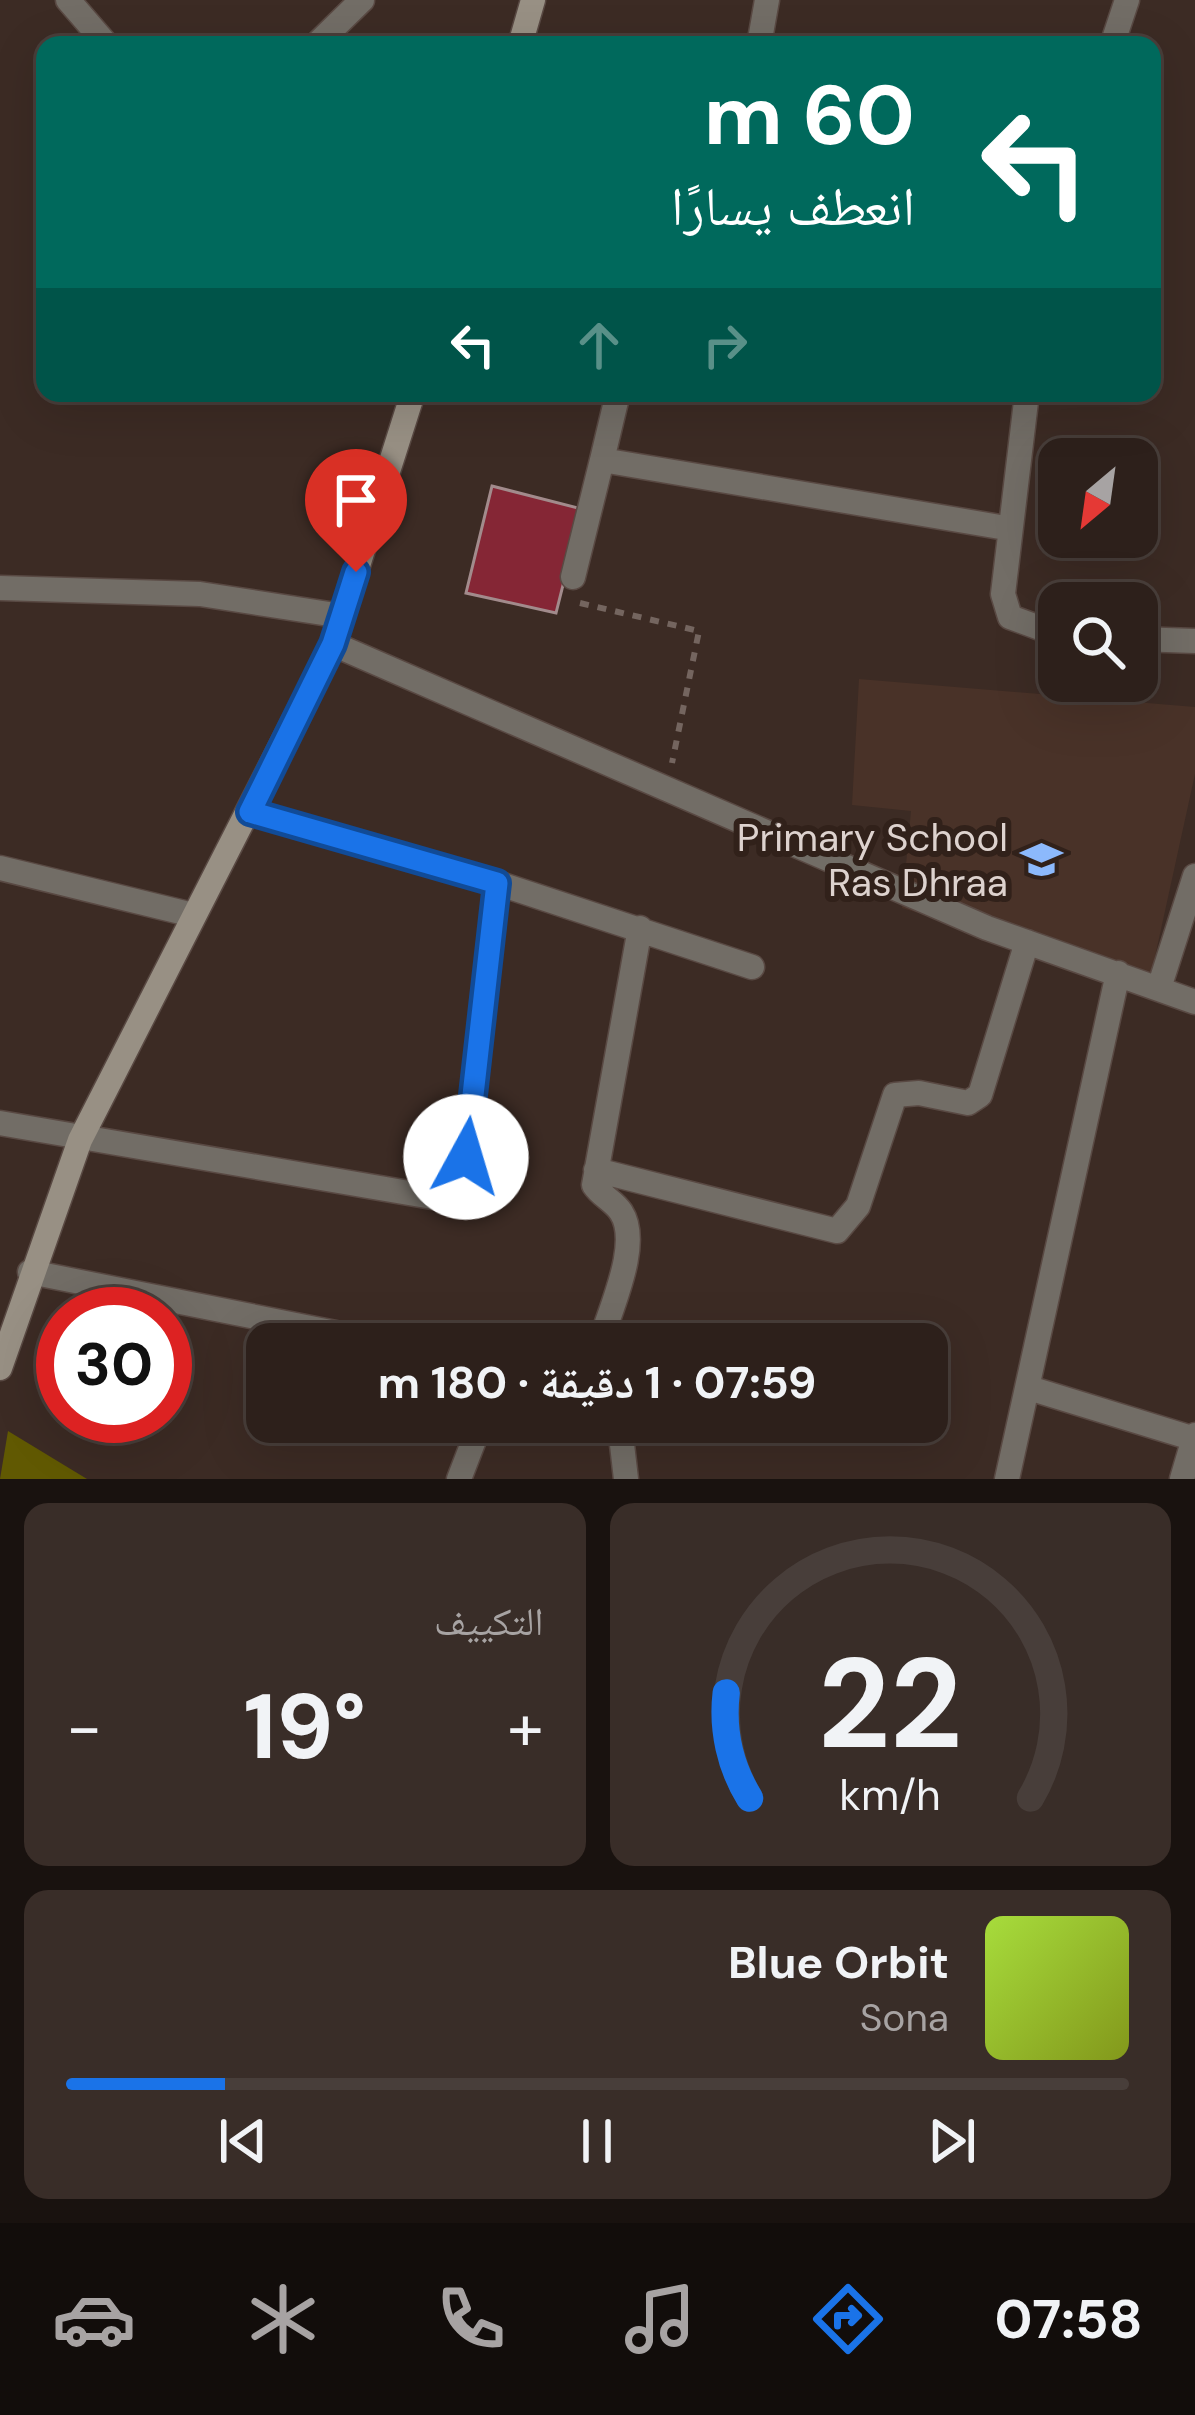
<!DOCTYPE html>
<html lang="ar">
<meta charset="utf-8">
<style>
body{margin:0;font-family:"DM Sans","Noto Naskh Arabic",sans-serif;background:#392d28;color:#f1f3f6;direction:rtl;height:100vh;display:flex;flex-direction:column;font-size:45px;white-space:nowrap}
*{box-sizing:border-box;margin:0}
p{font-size:39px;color:#a7a3a3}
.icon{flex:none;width:66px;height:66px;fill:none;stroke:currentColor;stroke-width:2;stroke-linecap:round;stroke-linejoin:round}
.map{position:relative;height:1479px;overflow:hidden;direction:ltr}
.details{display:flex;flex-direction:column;gap:24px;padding:24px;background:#19120f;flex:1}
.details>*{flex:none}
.top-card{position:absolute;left:36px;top:36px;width:1125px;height:366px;border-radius:24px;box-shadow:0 12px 48px #0002,0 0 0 3px #483e3a;direction:rtl;background:#00695c;color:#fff;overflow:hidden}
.needle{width:78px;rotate:209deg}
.buttons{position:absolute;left:1038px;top:438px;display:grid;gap:24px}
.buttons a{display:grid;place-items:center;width:120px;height:120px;border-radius:24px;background:#2d201b;box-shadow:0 12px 48px #0002,0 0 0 3px #483e3a;font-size:60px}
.speed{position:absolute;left:36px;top:1287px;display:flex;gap:24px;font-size:60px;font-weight:700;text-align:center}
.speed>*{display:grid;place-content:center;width:156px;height:156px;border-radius:50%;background:#2d201b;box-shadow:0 12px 48px #0002,0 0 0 3px #483e3a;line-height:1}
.speed .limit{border:18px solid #d22;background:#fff;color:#111}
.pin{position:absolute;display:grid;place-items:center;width:102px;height:102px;color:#fff;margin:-123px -51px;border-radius:50% 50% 50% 0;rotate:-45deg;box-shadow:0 0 12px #0007}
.pin .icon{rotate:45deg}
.me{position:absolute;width:132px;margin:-66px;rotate:6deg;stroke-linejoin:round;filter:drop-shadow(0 0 9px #0008)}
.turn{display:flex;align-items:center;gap:42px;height:252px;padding:0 48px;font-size:54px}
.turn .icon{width:156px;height:156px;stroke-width:2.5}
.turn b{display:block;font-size:84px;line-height:102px}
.lanes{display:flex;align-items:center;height:114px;padding:0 48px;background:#0003;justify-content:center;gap:60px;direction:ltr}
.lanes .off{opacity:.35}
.big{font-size:90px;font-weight:700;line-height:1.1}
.details .card{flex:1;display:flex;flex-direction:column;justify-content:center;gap:18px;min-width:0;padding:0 42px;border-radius:24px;background:#392d28}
.details .dial{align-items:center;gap:0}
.dial svg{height:312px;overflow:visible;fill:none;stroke:#483e3a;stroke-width:7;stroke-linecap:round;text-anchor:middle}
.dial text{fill:#f1f3f6;stroke:none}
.song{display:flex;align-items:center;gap:36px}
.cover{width:144px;height:144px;border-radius:18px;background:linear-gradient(135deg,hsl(80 70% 55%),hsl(70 70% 35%))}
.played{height:12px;border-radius:6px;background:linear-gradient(90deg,#1a73e8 15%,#483e3a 15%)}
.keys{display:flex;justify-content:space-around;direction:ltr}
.heat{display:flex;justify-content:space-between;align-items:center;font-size:66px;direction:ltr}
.details .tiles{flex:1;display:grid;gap:24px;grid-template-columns:1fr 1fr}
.card:last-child{grid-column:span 2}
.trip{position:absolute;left:246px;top:1323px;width:702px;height:120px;border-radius:24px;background:#2d201b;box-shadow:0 12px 48px #0002,0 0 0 3px #483e3a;font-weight:700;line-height:120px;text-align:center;direction:rtl}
.tabs{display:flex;height:192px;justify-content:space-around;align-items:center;background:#120d0b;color:#a7a3a3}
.tabs .icon{width:84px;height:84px}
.tabs .selected{color:#1a73e8}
.tabs b{font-size:54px;color:#f1f3f6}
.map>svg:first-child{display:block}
.built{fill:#493228}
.green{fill:#615902}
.building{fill:#852635;stroke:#a28b8c;stroke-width:3}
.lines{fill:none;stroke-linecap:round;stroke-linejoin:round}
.street-casing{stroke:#594943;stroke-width:27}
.secondary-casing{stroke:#594943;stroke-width:27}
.path{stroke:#74655f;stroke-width:6;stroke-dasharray:9 9;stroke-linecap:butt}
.street{stroke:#726d66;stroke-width:24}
.secondary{stroke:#989084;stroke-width:24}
.route-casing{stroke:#114b97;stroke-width:30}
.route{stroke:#1a73e8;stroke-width:21}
.labels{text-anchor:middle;stroke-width:12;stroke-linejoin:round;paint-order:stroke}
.poi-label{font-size:39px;fill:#ddd2ce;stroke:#31211a;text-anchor:end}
</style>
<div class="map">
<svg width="1195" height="1479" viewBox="0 0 1195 1479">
<rect width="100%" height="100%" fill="#3c2b24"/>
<path class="built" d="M859 679 1195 707V774L1149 984 902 908 911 811 852 805Z"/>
<path class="green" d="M8 1431 87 1479H0Z"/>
<path class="building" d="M492 486 582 509 556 613 466 593Z"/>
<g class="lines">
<defs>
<path id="street" d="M68 0 107 45
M316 45 362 0
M759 45 767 0
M1112 45 1127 0
M618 393 602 460 1006 528
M1027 393 1003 594 1010 617 1059 635
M573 577 602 460
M0 588 200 594 342 616
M1137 639 1195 641
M333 644 987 928 1195 1002
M250 812 497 883 752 967
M0 868 193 915
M1159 988 1195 876
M0 1123 444 1199 459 1187 466 1157 497 883
M596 1170 837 1231 858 1206 895 1095 919 1093 968 1103 980 1095 1027 942
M30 1272 391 1344
M600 1344C609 1311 642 1244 621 1212 614 1201 601 1196 594 1185L640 928
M1029 1388 1195 1439
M612 1422 621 1436 626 1479
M459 1479 481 1422
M1007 1479 1118 973
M1182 1479 1195 1435"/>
<path id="secondary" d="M520 45 533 0
M0 1368 80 1140 333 644 413 393"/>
</defs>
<use href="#street" class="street-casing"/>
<use href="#secondary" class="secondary-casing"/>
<path class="path" d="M580 603 699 631 672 763"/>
<use href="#street" class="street"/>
<use href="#secondary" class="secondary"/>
</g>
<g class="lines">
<defs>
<path id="route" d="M356 572 333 644 250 812 497 883 466 1157"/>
</defs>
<use href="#route" class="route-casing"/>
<use href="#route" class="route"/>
</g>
<defs>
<symbol id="school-bare" viewBox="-9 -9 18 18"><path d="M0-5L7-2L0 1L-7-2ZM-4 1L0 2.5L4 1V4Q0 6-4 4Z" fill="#8cb9fc" stroke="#31211a" stroke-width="2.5" paint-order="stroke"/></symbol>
</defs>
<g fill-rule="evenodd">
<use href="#school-bare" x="1012" y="830" width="59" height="59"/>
</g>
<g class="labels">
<g class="poi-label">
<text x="1008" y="851">Primary School<tspan x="1008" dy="45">Ras Dhraa</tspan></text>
</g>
</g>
</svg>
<div class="buttons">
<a><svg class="needle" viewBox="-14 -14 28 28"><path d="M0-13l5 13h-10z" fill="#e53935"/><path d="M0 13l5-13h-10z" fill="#a7a3a3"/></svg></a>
<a><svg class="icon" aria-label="search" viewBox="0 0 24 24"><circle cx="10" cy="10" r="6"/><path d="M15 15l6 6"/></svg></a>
</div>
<div class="speed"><div class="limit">30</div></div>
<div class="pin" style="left:356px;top:572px;background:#d93025"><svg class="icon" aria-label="arrive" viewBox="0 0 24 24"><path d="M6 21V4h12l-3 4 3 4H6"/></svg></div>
<svg class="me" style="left:466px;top:1157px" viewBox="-20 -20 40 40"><circle r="19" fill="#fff"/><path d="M0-13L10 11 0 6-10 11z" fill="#1a73e8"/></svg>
<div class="trip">07:59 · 1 دقيقة · 180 m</div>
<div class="top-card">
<div class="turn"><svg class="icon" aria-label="left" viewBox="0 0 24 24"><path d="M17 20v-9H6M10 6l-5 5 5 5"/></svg><div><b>60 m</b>انعطف يسارًا</div></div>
<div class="lanes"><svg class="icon" aria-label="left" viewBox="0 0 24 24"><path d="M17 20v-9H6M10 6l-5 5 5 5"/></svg><svg class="icon off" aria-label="ahead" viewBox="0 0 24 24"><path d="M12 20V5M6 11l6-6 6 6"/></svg><svg class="icon off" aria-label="right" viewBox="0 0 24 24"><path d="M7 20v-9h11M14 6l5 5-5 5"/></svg></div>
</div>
</div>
<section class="details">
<div class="tiles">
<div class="card dial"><svg viewBox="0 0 100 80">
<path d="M14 69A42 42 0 1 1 86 69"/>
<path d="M14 69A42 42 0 0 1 8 42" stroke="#1a73e8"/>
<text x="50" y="56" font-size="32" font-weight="700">22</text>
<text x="50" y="72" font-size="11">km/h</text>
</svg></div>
<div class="card"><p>التكييف</p>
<div class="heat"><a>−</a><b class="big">19°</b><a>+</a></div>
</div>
<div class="card">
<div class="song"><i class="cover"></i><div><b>Blue Orbit</b><p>Sona</p></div></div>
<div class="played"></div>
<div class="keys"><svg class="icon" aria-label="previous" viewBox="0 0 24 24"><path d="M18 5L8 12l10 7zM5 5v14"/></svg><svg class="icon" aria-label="pause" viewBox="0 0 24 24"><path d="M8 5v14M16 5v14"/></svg><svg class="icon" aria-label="next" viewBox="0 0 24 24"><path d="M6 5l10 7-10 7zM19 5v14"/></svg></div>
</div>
</div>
</section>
<nav class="tabs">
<b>07:58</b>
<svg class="icon selected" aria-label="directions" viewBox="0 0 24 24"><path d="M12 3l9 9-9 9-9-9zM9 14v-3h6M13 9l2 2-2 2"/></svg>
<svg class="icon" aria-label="music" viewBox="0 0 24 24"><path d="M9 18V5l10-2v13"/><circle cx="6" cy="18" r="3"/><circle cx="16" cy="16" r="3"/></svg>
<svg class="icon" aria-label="phone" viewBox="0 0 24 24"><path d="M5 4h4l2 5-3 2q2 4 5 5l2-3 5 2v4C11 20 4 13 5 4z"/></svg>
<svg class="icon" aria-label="climate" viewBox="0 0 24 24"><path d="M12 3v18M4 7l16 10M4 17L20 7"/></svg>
<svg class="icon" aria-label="car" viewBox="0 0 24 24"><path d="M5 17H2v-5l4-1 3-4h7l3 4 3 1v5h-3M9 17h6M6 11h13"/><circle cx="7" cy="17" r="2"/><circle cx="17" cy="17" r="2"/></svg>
</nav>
